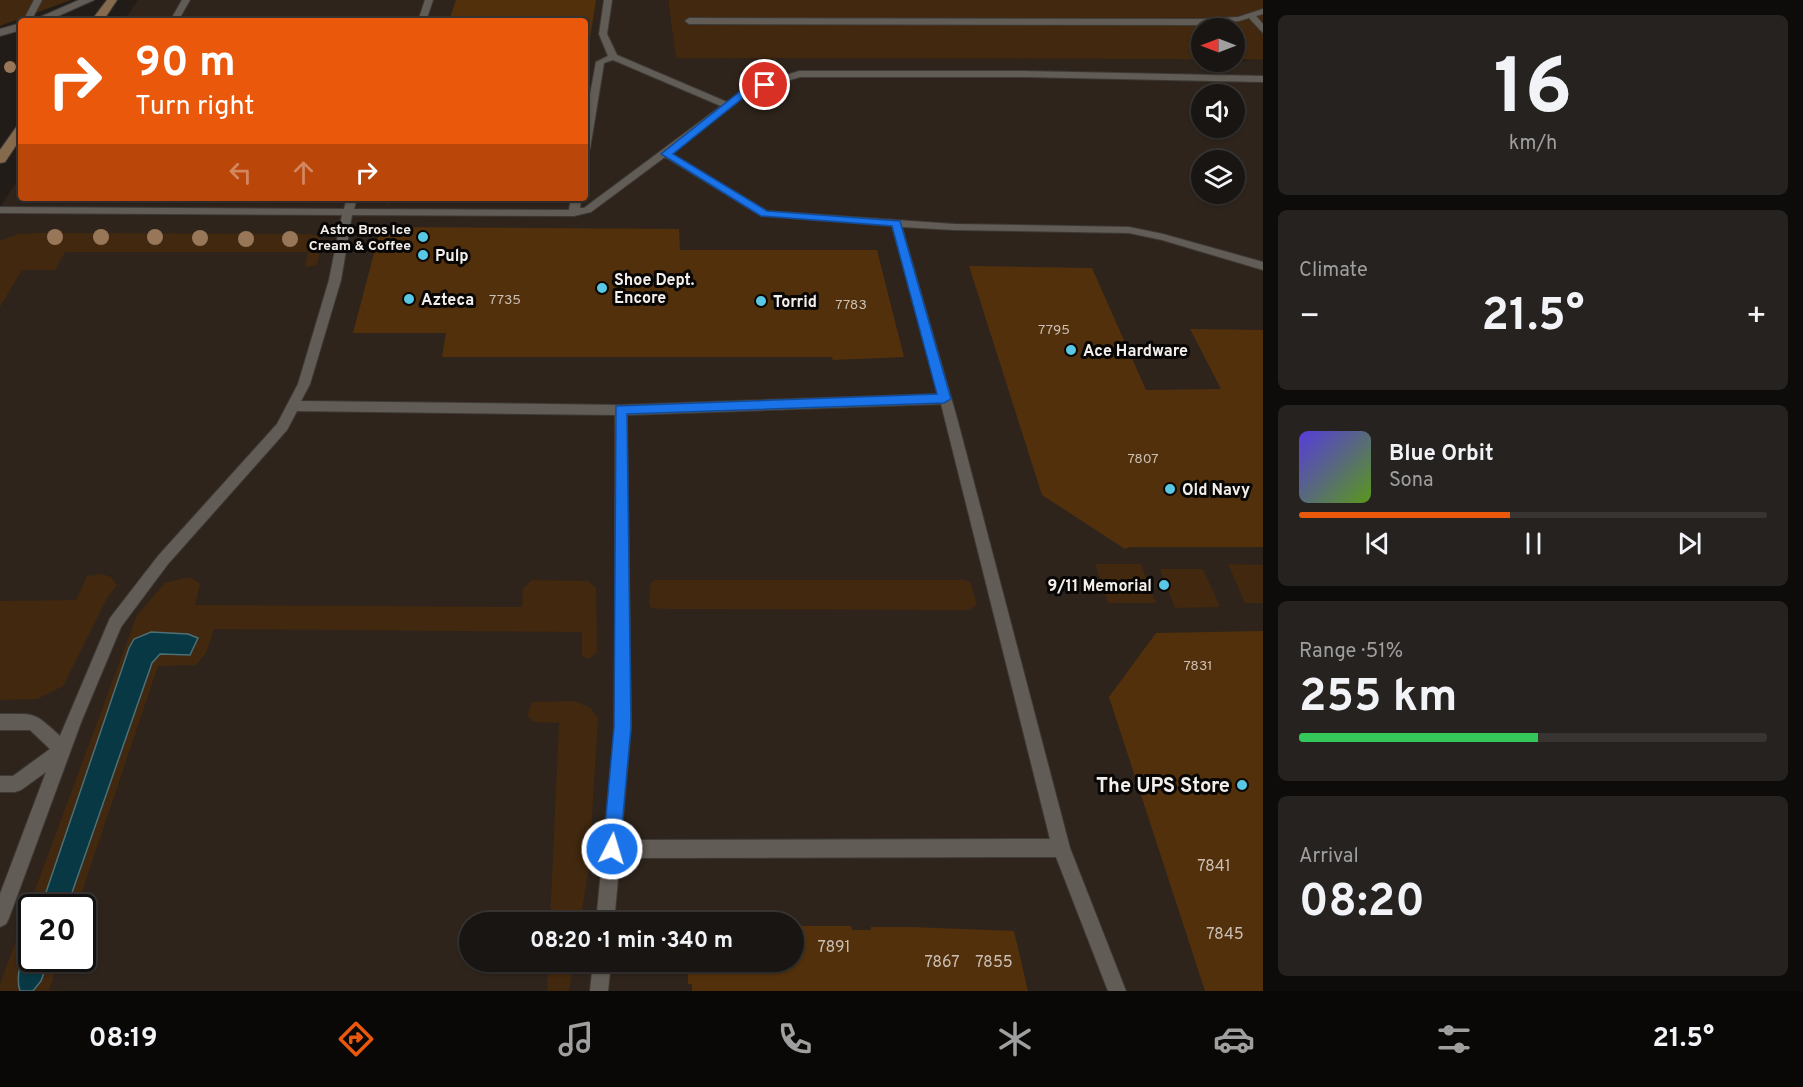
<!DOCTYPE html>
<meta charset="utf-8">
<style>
body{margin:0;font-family:Overpass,sans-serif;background:#262220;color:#f1f3f6;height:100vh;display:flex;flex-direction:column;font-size:22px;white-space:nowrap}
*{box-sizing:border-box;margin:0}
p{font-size:20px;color:#9f9f9f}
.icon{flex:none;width:33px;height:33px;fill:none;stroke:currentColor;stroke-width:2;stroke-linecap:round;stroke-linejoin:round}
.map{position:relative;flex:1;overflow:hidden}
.details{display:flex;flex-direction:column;gap:15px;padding:15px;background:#0e0c0a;width:540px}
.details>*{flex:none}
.guide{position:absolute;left:18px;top:18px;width:570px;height:183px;border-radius:6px;box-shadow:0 2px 4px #0004,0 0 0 2px #373432;background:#ea580c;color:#fff;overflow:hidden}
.needle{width:39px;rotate:270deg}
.fabs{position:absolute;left:1191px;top:18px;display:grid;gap:12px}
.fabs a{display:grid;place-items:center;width:54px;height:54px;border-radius:50%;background:#191512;box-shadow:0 2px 4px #0004,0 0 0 2px #373432;font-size:30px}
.speed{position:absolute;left:18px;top:894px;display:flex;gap:12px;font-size:30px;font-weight:700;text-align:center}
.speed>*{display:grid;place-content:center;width:78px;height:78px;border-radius:50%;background:#191512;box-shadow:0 2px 4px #0004,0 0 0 2px #373432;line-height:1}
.speed .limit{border:3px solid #111;border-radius:9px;background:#fff;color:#111}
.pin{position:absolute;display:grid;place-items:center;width:51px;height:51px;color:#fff;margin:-26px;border:3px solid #fff;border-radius:50%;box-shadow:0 2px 6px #0007}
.me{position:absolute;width:66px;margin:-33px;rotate:5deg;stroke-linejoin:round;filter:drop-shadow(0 0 4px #0008)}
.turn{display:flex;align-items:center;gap:21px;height:126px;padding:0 18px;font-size:27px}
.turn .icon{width:78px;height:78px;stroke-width:2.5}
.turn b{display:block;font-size:42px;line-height:51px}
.lanes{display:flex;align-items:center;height:57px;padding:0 18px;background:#0003;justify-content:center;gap:30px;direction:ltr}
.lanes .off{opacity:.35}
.big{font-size:45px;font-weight:700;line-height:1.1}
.details .card{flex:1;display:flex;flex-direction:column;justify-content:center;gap:9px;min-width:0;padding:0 21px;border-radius:9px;background:#262220}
.details .dial{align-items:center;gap:0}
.dial b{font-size:78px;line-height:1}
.song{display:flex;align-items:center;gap:18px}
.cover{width:72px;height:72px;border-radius:9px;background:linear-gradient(135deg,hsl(250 70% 55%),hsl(90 70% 35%))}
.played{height:6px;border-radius:3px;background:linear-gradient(90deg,#ea580c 45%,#373432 45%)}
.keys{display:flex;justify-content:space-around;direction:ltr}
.heat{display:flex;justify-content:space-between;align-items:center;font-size:33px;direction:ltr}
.charge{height:9px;border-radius:4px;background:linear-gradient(90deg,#34c759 51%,#373432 0)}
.trip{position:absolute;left:459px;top:912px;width:345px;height:60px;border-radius:30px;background:#191512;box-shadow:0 2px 4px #0004,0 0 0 2px #373432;font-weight:700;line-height:60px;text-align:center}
.menu{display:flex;height:96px;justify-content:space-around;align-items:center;background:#0a0807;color:#9f9f9f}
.menu .icon{width:42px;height:42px}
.menu .on{color:#ea580c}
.menu b{font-size:27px;color:#f1f3f6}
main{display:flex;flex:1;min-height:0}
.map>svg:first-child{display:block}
.built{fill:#2e241c;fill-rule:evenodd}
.green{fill:#41280e}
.water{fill:#083843;stroke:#4e6f76;stroke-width:1.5}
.building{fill:#52300b}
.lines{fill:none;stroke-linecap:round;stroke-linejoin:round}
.service-casing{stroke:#3e3a37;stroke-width:2}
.minor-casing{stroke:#3e3a37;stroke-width:2}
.secondary-casing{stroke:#3e3a37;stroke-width:2}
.service{fill:#625c56;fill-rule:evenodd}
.minor{fill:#625c56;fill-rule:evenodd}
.secondary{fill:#856a4d;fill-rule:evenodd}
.tree{fill:#987759}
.route{fill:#1a73e8;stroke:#114b97;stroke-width:1.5}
.poi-dot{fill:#59c8e4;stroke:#090706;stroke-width:2}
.labels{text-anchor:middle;stroke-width:6;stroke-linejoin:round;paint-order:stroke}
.far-poi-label{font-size:14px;font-weight:bold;fill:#f3efec;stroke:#090706;text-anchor:end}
.number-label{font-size:14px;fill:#cbbfb4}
.poi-label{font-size:16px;font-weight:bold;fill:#f3efec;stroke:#090706;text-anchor:start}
.near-number-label{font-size:16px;fill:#cbbfb4}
.near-poi-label{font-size:20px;font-weight:bold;fill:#f3efec;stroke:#090706;text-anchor:end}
</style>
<main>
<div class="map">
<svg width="1263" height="991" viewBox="0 0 1263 991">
<rect width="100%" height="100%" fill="#211c18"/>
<path class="built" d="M138 0H668L676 58 1201 59 1202 62 1263 60V991H0V207L21 175V198H585V21H124ZM1202 94H1234V128H1202ZM1202 160H1234V194H1202ZM32 908H82V958H32ZM470 922H794V962H470Z"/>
<path class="green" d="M0 0H71L0 26Z
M668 0H1263V60L1235 59 1234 28H1202L1201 59 676 58Z
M39 233 303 234 320 235 321 247 317 265 305 267 308 252H65L55 270H22L0 307V241L18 234Z
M1095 564H1141L1156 603H1108Z
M1228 564 1263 565V603H1245Z
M1160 569H1203L1220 607 1175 608Z
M102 574 111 577 117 585 107 598 63 686 37 699 0 700V601L76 600 87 576Z
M184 578H192L200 584 195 605 522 607 523 588 532 580 588 581 596 588 597 653 588 659 582 656V632L214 629 206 653 196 665 158 666 77 907 32 908V958L60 959 49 990 72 991H0V984L137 615 165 583Z
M655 580H965L971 583 977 605 968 610 666 609 651 608 649 603 651 582Z
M574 701 591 708 598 718 589 867 580 922H550L559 723 534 722 527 716 532 702Z
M548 962H574L569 991H547Z"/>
<path class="water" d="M151 632 188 634 198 638 190 655 160 654 152 663 67 907H41L129 648 134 639Z
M31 933 32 958 49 959 41 981 33 991H20C14 973 25 950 31 933Z"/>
<path class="building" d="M456 0H596L586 63 585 21H449Z
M389 198H566L565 201 404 200 386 204Z
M381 227 679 229 680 250H877L904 357 833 360 832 357H442L446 333H353Z
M969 266 1092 268 1146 390 1221 389 1190 329 1263 330V547H1130L1125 549 1042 495Z
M1263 631V991H1205L1109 697 1156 633Z
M794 926H851L852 930H871V927H911L1014 931 1028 991H692V984H688V962H794Z"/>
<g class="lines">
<defs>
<path id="service" d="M34 0H42L31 21H23Z
M182 0H190L178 21H170Z
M425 0H433L426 21H418Z
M604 0H612L607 34 617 55 727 102 745 88 799 71H1024L1263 76V82L1024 77H800L751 92 671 153 767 211 954 224 1129 227 1163 234 1263 262V270L1162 240 1129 233 954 230 902 227 957 418 1070 848 1126 991H1108L1056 857 620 858 614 922H596L615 727V415L297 411 287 430 168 564 121 627 82 720 9 918 6 924 0 927V894L46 772 21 790 15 792H0V776H13L50 749 30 730H0V714C36 714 33 711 60 736L110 618 158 556 277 424 298 384 329 280 342 215 0 213V207L344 209 347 198H357L354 209 569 210 571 198H581L580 208H584L721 106 613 60 604 63 590 149 585 152V122L596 62 608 56 599 34ZM665 157 761 216 892 226 938 394 621 405 301 401 310 384 341 280 352 215 574 216 591 212ZM941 404 1050 839 621 840 631 727 627 415Z
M1263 9V14L1256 16 1263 24V33L1249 18 1239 21 1202 25 689 24 685 21 689 18 1202 19 1238 17Z
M593 962H611L608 991H590Z"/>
<path id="minor" d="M79 0H94L47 21H31Z
M21 23V30L0 36V29Z"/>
<path id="secondary" d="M107 0H117L103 21H91Z
M21 125V138L5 162 0 163V150L17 126Z"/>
</defs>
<use href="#service" class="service-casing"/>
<use href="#minor" class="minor-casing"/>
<use href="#secondary" class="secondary-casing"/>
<use href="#service" class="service"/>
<use href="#minor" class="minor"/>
<use href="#secondary" class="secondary"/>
</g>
<g class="tree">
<circle cx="10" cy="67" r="6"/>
<circle cx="55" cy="237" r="8"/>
<circle cx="101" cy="237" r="8"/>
<circle cx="155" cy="237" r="8"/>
<circle cx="200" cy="238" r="8"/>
<circle cx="246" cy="239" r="8"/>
<circle cx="290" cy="239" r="8"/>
</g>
<path class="route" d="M762 83 770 85 748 94 673 154 767 211 900 221 951 399 944 403 627 414 631 727 620 849 618 855 612 858 606 855 603 849 614 727 616 406 937 394 892 226 761 216 661 154 742 90Z"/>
<g class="poi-dot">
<circle cx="423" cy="237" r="6"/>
<circle cx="423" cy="255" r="6"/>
<circle cx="602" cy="288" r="6"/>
<circle cx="409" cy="299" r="6"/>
<circle cx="761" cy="301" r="6"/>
<circle cx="1071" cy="350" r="6"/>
<circle cx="1170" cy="489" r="6"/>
<circle cx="1164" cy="585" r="6"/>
<circle cx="1242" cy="785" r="6"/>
</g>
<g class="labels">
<g class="far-poi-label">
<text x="411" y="234">Astro Bros Ice<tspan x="411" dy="16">Cream &amp; Coffee</tspan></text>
</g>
<g class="number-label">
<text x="505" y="304">7735</text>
<text x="851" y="309">7783</text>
<text x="1054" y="334">7795</text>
<text x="1143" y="463">7807</text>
<text x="1198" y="670">7831</text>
</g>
<g class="poi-label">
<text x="435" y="261">Pulp</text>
<text x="614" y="285">Shoe Dept.<tspan x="614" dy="18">Encore</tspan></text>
<text x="421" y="305">Azteca</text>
<text x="773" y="307">Torrid</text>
<text x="1083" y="356">Ace Hardware</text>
<text x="1182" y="495">Old Navy</text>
<text x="1152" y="591" text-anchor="end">9/11 Memorial</text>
</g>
<g class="near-number-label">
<text x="1214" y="871">7841</text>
<text x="1225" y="939">7845</text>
<text x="834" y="952">7891</text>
<text x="942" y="967">7867</text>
<text x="994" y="967">7855</text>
</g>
<g class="near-poi-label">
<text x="1230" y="792">The UPS Store</text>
</g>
</g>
</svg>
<div class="fabs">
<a><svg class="needle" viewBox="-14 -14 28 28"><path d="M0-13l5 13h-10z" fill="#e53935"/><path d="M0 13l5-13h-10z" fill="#9f9f9f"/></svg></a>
<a><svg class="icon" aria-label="sound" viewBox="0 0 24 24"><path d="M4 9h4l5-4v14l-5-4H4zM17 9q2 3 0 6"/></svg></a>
<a><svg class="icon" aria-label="layers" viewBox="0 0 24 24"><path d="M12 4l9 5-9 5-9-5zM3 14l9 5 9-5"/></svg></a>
</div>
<div class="speed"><div class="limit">20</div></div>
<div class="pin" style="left:765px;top:85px;background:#d93025"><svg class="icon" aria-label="arrive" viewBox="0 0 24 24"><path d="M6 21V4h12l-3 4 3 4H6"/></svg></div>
<svg class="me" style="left:612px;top:849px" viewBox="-20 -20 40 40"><circle r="17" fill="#1a73e8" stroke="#fff" stroke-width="3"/><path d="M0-11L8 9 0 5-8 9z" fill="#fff"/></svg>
<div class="trip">08:20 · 1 min · 340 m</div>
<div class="guide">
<div class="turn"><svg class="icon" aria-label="right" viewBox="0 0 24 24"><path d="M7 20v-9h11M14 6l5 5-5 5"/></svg><div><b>90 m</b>Turn right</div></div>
<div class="lanes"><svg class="icon off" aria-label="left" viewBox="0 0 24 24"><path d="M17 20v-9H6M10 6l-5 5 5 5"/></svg><svg class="icon off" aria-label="ahead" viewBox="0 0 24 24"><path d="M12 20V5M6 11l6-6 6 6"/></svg><svg class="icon" aria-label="right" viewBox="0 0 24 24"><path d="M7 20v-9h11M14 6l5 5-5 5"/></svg></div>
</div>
</div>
<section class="details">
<div class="card dial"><b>16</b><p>km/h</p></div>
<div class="card"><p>Climate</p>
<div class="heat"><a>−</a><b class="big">21.5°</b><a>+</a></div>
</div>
<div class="card">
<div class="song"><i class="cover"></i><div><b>Blue Orbit</b><p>Sona</p></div></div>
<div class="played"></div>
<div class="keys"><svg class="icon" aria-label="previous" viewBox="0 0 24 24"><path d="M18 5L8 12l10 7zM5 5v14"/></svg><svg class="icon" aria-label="pause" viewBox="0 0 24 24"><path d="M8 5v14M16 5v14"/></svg><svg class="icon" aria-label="next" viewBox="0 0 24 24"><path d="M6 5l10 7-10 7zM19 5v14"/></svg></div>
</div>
<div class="card"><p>Range · 51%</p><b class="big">255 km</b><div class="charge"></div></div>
<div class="card"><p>Arrival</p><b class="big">08:20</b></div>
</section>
</main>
<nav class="menu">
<b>08:19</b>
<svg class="icon on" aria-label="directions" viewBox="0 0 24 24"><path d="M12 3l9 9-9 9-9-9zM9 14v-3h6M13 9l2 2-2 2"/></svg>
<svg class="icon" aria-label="music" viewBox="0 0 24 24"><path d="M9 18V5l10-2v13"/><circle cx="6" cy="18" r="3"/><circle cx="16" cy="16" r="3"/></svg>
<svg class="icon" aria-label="phone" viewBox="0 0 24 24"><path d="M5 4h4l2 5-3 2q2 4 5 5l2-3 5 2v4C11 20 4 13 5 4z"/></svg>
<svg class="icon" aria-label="climate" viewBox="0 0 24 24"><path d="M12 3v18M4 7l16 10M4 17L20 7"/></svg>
<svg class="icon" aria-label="car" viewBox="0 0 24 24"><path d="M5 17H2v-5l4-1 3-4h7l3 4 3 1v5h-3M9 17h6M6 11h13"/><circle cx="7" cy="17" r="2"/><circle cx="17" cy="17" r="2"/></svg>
<svg class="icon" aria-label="filters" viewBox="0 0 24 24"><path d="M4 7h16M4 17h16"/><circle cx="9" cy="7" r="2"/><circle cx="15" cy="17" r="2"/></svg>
<b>21.5°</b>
</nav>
